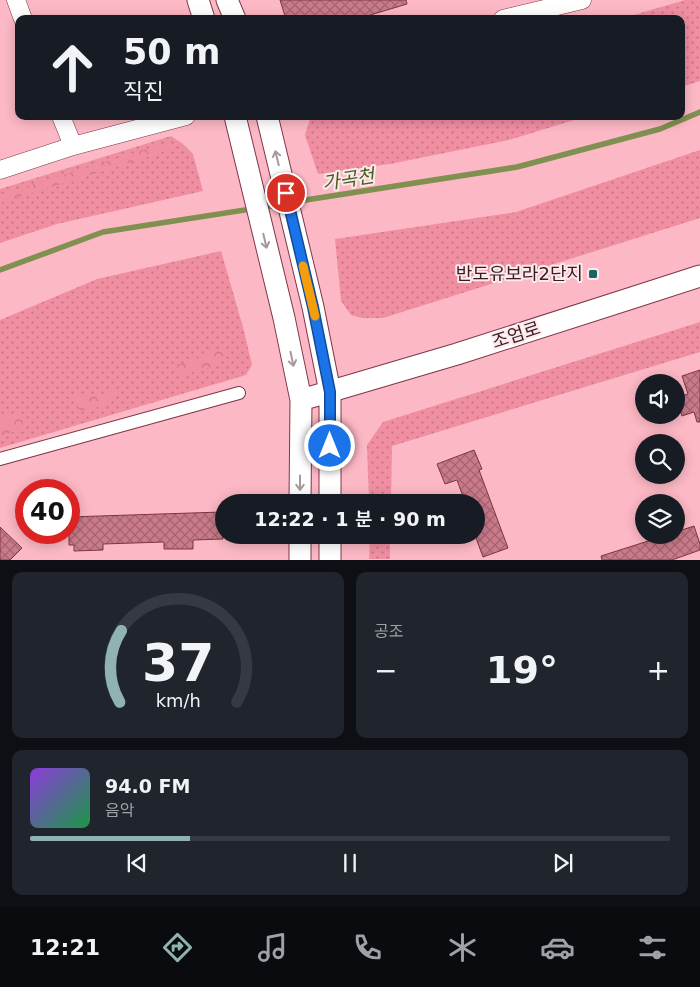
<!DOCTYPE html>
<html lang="ko">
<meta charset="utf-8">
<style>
body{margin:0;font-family:"DejaVu Sans","Noto Sans KR",sans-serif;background:#20242c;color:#f1f3f6;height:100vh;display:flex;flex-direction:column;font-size:19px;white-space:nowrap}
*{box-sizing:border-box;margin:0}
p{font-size:16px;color:#9ea1a6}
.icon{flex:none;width:28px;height:28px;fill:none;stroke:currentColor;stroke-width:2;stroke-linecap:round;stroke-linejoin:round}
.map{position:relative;height:560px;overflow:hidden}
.sheet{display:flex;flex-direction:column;gap:12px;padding:12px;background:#0d0f14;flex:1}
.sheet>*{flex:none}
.hud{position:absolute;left:15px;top:15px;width:670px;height:105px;border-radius:10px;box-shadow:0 2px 12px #0003;background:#171b24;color:#f1f3f6;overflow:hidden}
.controls{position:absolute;left:635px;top:374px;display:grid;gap:10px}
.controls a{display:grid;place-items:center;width:50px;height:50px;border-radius:50%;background:#171b24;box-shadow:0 2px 12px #0003;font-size:25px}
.speed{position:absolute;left:15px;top:479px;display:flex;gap:10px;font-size:25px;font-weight:700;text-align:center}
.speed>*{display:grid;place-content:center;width:65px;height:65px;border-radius:50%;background:#171b24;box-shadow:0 2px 12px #0003;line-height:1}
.speed .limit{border:8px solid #d22;background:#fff;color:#111}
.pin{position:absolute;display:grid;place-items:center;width:42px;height:42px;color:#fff;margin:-21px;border:2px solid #fff;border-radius:50%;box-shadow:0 1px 5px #0007}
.me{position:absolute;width:55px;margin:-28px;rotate:0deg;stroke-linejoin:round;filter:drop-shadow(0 0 4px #0008)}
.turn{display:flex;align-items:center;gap:18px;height:105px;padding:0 25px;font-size:22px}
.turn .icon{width:65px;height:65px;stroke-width:2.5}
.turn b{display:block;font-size:35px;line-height:42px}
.big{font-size:38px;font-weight:600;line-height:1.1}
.sheet .tile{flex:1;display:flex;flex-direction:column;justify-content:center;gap:8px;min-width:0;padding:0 18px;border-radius:10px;background:#20242c}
.sheet .dial{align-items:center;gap:0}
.dial svg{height:130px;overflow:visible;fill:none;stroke:#363941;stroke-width:7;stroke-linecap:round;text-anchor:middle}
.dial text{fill:#f1f3f6;stroke:none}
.song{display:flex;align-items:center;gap:15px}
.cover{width:60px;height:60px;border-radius:8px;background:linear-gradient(135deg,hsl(270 70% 55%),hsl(140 70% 35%))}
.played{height:5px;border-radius:2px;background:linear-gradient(90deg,#90b3b2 25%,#363941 25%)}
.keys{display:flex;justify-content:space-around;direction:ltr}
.heat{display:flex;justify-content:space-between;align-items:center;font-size:28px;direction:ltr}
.sheet .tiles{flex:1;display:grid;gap:12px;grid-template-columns:1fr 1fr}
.tile:last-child{grid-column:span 2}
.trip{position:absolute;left:215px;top:494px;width:270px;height:50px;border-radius:25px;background:#171b24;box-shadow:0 2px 12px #0003;font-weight:600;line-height:50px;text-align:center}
.tab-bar{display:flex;height:80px;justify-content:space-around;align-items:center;background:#090b0e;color:#9ea1a6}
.tab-bar .icon{width:35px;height:35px}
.tab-bar .on{color:#90b3b2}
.tab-bar b{font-size:22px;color:#f1f3f6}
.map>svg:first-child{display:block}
.grass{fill:url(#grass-dots)}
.forest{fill:url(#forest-crowns)}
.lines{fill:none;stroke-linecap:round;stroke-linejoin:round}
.stream{stroke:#7f9051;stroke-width:5.5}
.building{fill:url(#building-cross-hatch);stroke:#7d3546}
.pedestrian-casing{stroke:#7e3647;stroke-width:14}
.minor-casing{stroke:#7e3647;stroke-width:19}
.tertiary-casing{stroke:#7e3647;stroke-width:23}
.pedestrian{stroke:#fff;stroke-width:12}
.minor{stroke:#fff;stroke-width:18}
.tertiary{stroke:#fff;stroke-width:21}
.oneway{stroke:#a6989b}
.route-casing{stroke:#114b97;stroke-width:12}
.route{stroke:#1a73e8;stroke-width:9}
.slow{stroke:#f59e0b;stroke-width:9}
.poi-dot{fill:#196560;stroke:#fbe9eb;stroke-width:2}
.labels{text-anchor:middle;stroke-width:4;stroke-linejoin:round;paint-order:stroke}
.poi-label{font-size:18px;fill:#3a1b21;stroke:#fbe9eb;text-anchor:end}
.street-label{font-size:18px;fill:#3a1b21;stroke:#fbe9eb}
.water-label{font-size:19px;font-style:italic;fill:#465e1e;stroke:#fbe9eb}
</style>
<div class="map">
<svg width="700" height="560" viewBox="0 0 700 560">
<defs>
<pattern id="grass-dots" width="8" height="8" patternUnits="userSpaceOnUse" patternTransform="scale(1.25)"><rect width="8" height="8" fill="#f18fa2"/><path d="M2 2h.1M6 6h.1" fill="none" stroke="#c47484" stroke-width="1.8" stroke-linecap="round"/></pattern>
<pattern id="forest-crowns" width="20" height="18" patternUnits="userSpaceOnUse" patternTransform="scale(1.25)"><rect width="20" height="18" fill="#f18fa2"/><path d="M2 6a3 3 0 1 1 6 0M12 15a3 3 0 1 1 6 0" fill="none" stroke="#c47484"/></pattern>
<pattern id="building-cross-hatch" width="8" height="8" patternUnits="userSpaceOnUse" patternTransform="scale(1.25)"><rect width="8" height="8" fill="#ca7b8a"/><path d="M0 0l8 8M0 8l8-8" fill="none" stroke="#a56470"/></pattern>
</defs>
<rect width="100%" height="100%" fill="#fcb8c4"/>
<path class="grass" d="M685 0H700V81L681 87V19H620Z
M311 116H587L509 140 390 164 318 174 305 135Z
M171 136 183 144 193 154 203 191 57 224 0 243V189Z
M700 150V218L383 318H362L351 315 341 301 335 239 516 212Z
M221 251 243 327 252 365 246 375 0 448V320L97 279Z
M700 322V352L392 446 391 502H369L367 445 383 422Z
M370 535H390V559H369Z"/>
<path class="forest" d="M169 142 173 146 163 152 0 203V195Z
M208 349 230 350 219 365 178 376 173 366 197 359Z
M122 387 108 405 80 411 74 397 101 396Z
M15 413 30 420 13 432 0 436V417Z"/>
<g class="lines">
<path class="stream" d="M293 202 517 167 660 129 700 112
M0 270 103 232 284 204"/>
</g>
<path class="building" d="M280 0H406L407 4 357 19H286Z
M700 370V422H697L694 412 682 416 676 398 688 394 682 376Z
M474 450 482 469 479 470 508 548 483 557 476 538V502H465L457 480 445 484 437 464Z
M222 512 223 539 193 540V549H164V542L103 544V550L74 551V545H69V517Z
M694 526 700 544V550L672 560H602L601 556 667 535H676V532Z
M0 527 22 548 10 560H0Z"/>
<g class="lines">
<defs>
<path id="pedestrian" d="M0 459 239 393"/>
<path id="minor" d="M16 0 23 19
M503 19 582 0
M61 116 73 146
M0 170 73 146 186 116"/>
<path id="tertiary" d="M198 0 204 19
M227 0 235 19
M235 116 284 318 301 400 300 502
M267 116 313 307 330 392V502
M301 400 457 354 638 296 700 276
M300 560V535
M330 560V535"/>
</defs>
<use href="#pedestrian" class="pedestrian-casing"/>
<use href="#minor" class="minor-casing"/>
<use href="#tertiary" class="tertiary-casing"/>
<use href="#pedestrian" class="pedestrian"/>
<use href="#minor" class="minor"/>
<use href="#tertiary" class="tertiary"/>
</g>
<defs><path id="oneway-shaft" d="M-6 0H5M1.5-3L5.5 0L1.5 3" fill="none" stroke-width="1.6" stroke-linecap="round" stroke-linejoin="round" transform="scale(1.25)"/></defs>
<g class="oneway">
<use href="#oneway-shaft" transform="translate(277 158) rotate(-104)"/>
<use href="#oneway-shaft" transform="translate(265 241) rotate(77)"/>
<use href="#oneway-shaft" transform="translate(292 359) rotate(78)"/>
<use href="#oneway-shaft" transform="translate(300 483) rotate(90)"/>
</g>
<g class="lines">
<defs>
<path id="route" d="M286 193 313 307 330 392V446"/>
</defs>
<use href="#route" class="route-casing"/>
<use href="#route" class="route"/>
<path class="slow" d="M303 266 315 316"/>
</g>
<rect class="poi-dot" x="588" y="269" width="10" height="10" rx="2.5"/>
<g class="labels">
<g class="poi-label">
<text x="583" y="280">반도유보라2단지</text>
</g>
<g class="street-label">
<text transform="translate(516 335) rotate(-18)" y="6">조엄로</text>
</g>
<g class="water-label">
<text transform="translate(348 179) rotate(-9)" y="7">가곡천</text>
</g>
</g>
</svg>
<div class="controls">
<a><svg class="icon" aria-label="sound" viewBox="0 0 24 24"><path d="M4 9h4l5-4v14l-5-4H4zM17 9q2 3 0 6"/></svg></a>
<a><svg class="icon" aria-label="search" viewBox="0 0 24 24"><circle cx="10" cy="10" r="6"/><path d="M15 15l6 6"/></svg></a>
<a><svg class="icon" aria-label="layers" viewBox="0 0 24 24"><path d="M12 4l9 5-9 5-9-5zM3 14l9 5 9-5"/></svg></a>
</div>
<div class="speed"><div class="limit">40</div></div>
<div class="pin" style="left:286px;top:193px;background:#d93025"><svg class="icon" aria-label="arrive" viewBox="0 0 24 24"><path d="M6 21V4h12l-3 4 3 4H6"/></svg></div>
<svg class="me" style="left:330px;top:446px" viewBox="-20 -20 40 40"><circle r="17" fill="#1a73e8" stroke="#fff" stroke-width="3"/><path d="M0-11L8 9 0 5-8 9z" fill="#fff"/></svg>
<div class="trip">12:22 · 1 분 · 90 m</div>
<div class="hud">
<div class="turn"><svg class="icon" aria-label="ahead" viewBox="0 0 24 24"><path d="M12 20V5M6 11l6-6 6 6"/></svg><div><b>50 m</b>직진</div></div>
</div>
</div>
<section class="sheet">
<div class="tiles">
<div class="tile dial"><svg viewBox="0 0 100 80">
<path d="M14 69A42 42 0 1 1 86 69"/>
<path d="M14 69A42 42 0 0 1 15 25" stroke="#90b3b2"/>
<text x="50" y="56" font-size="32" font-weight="700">37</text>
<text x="50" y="72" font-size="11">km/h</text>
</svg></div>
<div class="tile"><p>공조</p>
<div class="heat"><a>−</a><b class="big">19°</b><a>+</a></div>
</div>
<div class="tile">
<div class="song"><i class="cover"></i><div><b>94.0 FM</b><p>음악</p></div></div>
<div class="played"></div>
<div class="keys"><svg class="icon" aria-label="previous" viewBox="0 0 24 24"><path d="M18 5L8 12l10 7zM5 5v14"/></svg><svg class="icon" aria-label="pause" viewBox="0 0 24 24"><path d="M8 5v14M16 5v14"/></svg><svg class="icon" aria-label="next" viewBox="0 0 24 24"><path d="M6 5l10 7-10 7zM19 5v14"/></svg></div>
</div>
</div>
</section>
<nav class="tab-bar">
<b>12:21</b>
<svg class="icon on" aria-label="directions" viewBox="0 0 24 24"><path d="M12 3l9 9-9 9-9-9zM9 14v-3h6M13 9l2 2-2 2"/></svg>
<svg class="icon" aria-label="music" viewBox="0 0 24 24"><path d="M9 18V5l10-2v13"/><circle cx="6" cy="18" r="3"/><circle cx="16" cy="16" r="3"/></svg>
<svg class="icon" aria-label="phone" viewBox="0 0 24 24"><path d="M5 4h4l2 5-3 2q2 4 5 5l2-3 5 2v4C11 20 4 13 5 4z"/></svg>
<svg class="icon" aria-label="climate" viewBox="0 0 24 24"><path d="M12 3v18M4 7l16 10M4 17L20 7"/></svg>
<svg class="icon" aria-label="car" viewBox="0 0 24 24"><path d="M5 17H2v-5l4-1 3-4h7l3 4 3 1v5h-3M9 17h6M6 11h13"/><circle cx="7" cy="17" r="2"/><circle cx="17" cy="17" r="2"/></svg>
<svg class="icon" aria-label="filters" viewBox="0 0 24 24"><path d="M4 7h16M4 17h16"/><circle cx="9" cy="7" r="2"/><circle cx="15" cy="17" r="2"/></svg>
</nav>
